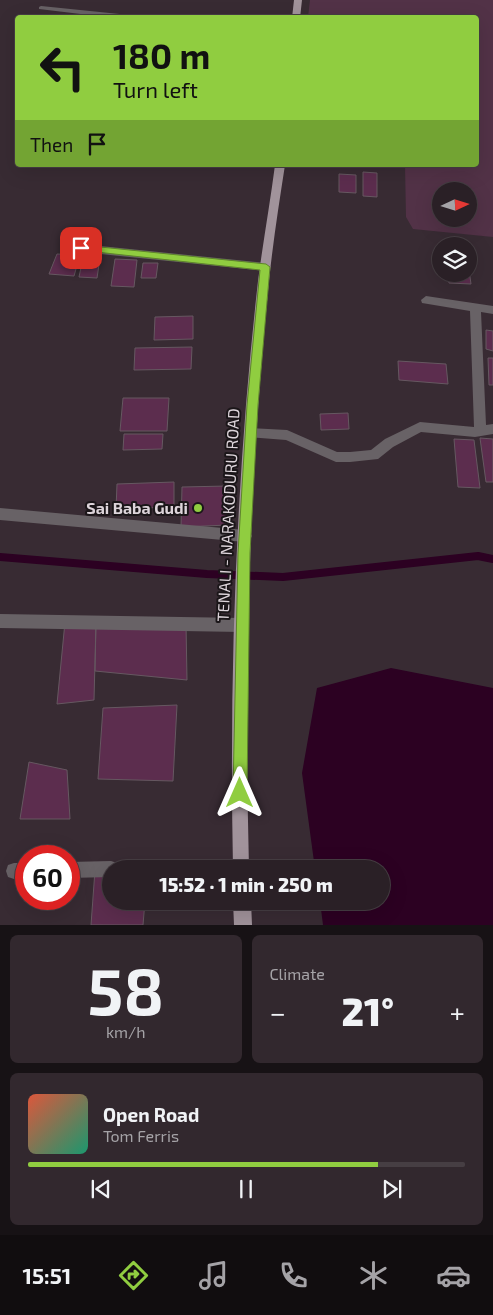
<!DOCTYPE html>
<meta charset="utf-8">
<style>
body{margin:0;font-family:"Exo 2",sans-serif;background:#32282e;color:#f1f3f6;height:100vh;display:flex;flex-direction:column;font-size:19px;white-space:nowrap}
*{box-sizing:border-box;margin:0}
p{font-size:16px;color:#a5a3a7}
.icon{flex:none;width:28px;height:28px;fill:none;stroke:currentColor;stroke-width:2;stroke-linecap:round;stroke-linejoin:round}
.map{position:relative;height:925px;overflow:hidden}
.sheet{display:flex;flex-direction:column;gap:10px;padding:10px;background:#171215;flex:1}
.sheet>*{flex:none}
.hud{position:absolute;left:15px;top:15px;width:464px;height:152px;border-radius:5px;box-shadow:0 5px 20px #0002,0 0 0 1px #463e43;background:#90cd40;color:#111;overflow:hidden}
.needle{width:32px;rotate:86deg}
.fabs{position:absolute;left:432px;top:182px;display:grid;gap:10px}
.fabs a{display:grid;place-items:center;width:45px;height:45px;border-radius:50%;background:#2a2026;box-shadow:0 5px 20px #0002,0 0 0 1px #463e43;font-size:25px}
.speed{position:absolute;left:15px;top:845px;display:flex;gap:10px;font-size:25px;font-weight:700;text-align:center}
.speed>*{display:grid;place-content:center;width:65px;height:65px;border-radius:50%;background:#2a2026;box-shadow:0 5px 20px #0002,0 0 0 1px #463e43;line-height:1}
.speed .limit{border:8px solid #d22;background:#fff;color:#111}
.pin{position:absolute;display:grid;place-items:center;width:42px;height:42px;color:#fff;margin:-21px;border-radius:10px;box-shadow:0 2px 8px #0006}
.me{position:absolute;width:55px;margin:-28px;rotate:0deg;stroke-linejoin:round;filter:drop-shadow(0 0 4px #0008)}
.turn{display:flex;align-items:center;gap:18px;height:105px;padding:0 15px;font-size:22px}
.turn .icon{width:65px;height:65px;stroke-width:2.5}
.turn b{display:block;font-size:35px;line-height:42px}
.then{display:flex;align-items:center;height:48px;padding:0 15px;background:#0003;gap:10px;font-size:19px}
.big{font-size:38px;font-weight:800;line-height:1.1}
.sheet .widget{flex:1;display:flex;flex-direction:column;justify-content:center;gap:8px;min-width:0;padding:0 18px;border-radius:8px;background:#32282e}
.sheet .dial{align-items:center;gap:0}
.dial b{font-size:65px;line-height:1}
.song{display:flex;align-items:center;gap:15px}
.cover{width:60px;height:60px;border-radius:8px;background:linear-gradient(135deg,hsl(10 70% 55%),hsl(160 70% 35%))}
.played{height:5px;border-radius:2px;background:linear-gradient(90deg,#90cd40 80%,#463e43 80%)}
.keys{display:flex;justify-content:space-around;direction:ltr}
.heat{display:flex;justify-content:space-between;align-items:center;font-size:28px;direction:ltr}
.sheet .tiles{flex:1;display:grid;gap:10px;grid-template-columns:1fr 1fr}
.widget:last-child{grid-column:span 2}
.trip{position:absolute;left:102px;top:860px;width:288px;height:50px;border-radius:25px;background:#2a2026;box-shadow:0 5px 20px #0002,0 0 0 1px #463e43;font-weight:800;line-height:50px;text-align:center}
.menu{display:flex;height:80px;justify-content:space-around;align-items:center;background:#110d0f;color:#a5a3a7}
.menu .icon{width:35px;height:35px}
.menu .selected{color:#90cd40}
.menu b{font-size:22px;color:#f1f3f6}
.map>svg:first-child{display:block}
.green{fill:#523247;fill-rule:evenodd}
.water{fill:#2c0122}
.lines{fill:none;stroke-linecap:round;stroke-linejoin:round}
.stream{stroke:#2c0122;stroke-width:8}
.building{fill:#5c2d4e;stroke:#665861}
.service{fill:#686266;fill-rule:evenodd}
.minor{fill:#686266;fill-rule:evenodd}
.primary{fill:#a1939b;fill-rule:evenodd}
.route{fill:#90cd40;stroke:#5e852a}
.poi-dot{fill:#90cd40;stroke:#1b1619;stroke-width:2}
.labels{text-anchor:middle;stroke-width:4;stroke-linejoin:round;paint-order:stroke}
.poi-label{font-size:16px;font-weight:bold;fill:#ddd4da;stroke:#1b1619;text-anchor:end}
.street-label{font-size:16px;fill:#ddd4da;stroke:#1b1619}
</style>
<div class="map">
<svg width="493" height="925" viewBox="0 0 493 925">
<rect width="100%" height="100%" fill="#382b33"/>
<path class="green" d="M310 0H493V237L413 229 406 217 405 165H476V18L308 17ZM441 191H469V219H441Z"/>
<path class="water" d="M391 668 493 688V925H323L320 901H381V869H315L302 773 317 688Z"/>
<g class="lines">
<path class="stream" d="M0 557 207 574 283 577 478 556 493 559"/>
</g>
<path class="building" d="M363 172 377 173V197L363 196Z
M339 174 356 175V193L339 192Z
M57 254 80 255 74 276 49 274Z
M83 258H100L97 278 79 277Z
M115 259 137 260 134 287 111 286Z
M143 263H158L156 278H141Z
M469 270 471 284 449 283 448 274H469Z
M193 316V339L154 340 155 317Z
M486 330 493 331V351L486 349Z
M192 347 191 369 134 370 135 348Z
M488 358H493V385H489Z
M398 361 446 364 448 384 399 380Z
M123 398H169L167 431H120Z
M348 413 349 429 321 430 320 414Z
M124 434H163L162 449 123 450Z
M480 438 493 439V482H486Z
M454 439 474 440 480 488 458 487Z
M174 482V507L116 509 117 484Z
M227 486 228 525 181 527 182 487Z
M65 622H96L94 700 57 704Z
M96 622 186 624 187 680 95 671Z
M177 705 173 781 98 779 103 708Z
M29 762 67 770 70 819H20Z
M95 870 111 875V901H145L143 925H91Z"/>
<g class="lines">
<path class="service" d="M41 6 139 16 142 18H114L39 9V7Z"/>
<path class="minor" d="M81 244 266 263 271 267 266 271 81 252 76 248Z
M426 296 493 306V314L481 312 486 425 493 424V434L475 437 421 432 393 447 378 459 350 462H336L286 440 247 437 245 433 247 429 251 428 287 430 337 452H350L371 450 385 439 420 422 474 427 470 311 422 303 421 300Z
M0 508 245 530 250 532 252 536 250 540 245 542 0 520Z
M0 614 242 618 247 620 249 625 247 630 242 632 0 628Z
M241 860 247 862 249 869H155L157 863 163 861Z
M111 861 117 863 119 869H111V877L69 878V862Z
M14 863H26V879H14L8 877 6 871 8 865Z"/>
<path class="primary" d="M294 0H302L300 18H292Z
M275 165H285C279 204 273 242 269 281 249 476 244 672 249 869H233C229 672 236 476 258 281 263 242 270 204 275 165Z
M233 901H251L252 925H234Z"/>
</g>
<path class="route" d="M81 245 266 264 270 267 258 405 250 553 247 793 245 798 240 800 235 798 233 793 238 553 247 405 260 270 78 250V246Z"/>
<circle class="poi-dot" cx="198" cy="508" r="5"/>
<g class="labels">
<g class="poi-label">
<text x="188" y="514">Sai Baba Gudi</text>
</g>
<g class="street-label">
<text transform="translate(228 515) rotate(-87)" y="6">TENALI - NARAKODURU ROAD</text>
</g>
</g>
</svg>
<div class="fabs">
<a><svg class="needle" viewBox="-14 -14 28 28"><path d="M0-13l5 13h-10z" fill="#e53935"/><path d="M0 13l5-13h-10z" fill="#a5a3a7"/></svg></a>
<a><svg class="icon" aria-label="layers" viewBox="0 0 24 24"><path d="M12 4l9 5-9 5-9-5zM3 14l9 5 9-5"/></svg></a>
</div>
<div class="speed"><div class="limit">60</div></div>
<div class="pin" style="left:81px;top:248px;background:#d93025"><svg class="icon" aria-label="arrive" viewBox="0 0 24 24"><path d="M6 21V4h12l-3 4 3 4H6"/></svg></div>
<svg class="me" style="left:240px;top:793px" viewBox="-20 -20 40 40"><path d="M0-17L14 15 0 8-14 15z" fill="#90cd40" stroke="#fff" stroke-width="4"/></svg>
<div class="trip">15:52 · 1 min · 250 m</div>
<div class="hud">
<div class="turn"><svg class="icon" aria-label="left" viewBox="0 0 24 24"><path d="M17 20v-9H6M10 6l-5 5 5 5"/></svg><div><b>180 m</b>Turn left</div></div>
<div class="then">Then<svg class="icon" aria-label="arrive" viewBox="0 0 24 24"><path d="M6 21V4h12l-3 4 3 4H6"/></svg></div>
</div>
</div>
<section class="sheet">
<div class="tiles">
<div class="widget dial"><b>58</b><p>km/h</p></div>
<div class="widget"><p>Climate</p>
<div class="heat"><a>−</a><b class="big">21°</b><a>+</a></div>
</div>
<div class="widget">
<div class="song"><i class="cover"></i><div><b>Open Road</b><p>Tom Ferris</p></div></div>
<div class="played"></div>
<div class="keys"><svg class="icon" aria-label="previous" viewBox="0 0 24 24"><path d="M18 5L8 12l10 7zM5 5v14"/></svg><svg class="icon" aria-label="pause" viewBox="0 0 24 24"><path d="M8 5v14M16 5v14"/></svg><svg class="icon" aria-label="next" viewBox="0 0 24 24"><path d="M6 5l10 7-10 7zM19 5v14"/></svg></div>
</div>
</div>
</section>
<nav class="menu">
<b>15:51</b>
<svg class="icon selected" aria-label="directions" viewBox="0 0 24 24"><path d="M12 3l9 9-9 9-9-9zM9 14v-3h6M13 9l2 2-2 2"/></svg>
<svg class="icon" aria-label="music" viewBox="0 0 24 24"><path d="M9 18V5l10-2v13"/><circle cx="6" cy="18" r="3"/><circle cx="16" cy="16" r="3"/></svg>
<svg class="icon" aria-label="phone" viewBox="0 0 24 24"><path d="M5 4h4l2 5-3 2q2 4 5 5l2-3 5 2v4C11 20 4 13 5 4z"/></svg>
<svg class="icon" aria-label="climate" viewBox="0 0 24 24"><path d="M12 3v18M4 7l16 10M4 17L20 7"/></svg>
<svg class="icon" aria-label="car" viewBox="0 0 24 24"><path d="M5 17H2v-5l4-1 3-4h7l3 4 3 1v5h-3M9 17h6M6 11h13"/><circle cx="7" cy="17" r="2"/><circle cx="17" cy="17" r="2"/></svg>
</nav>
